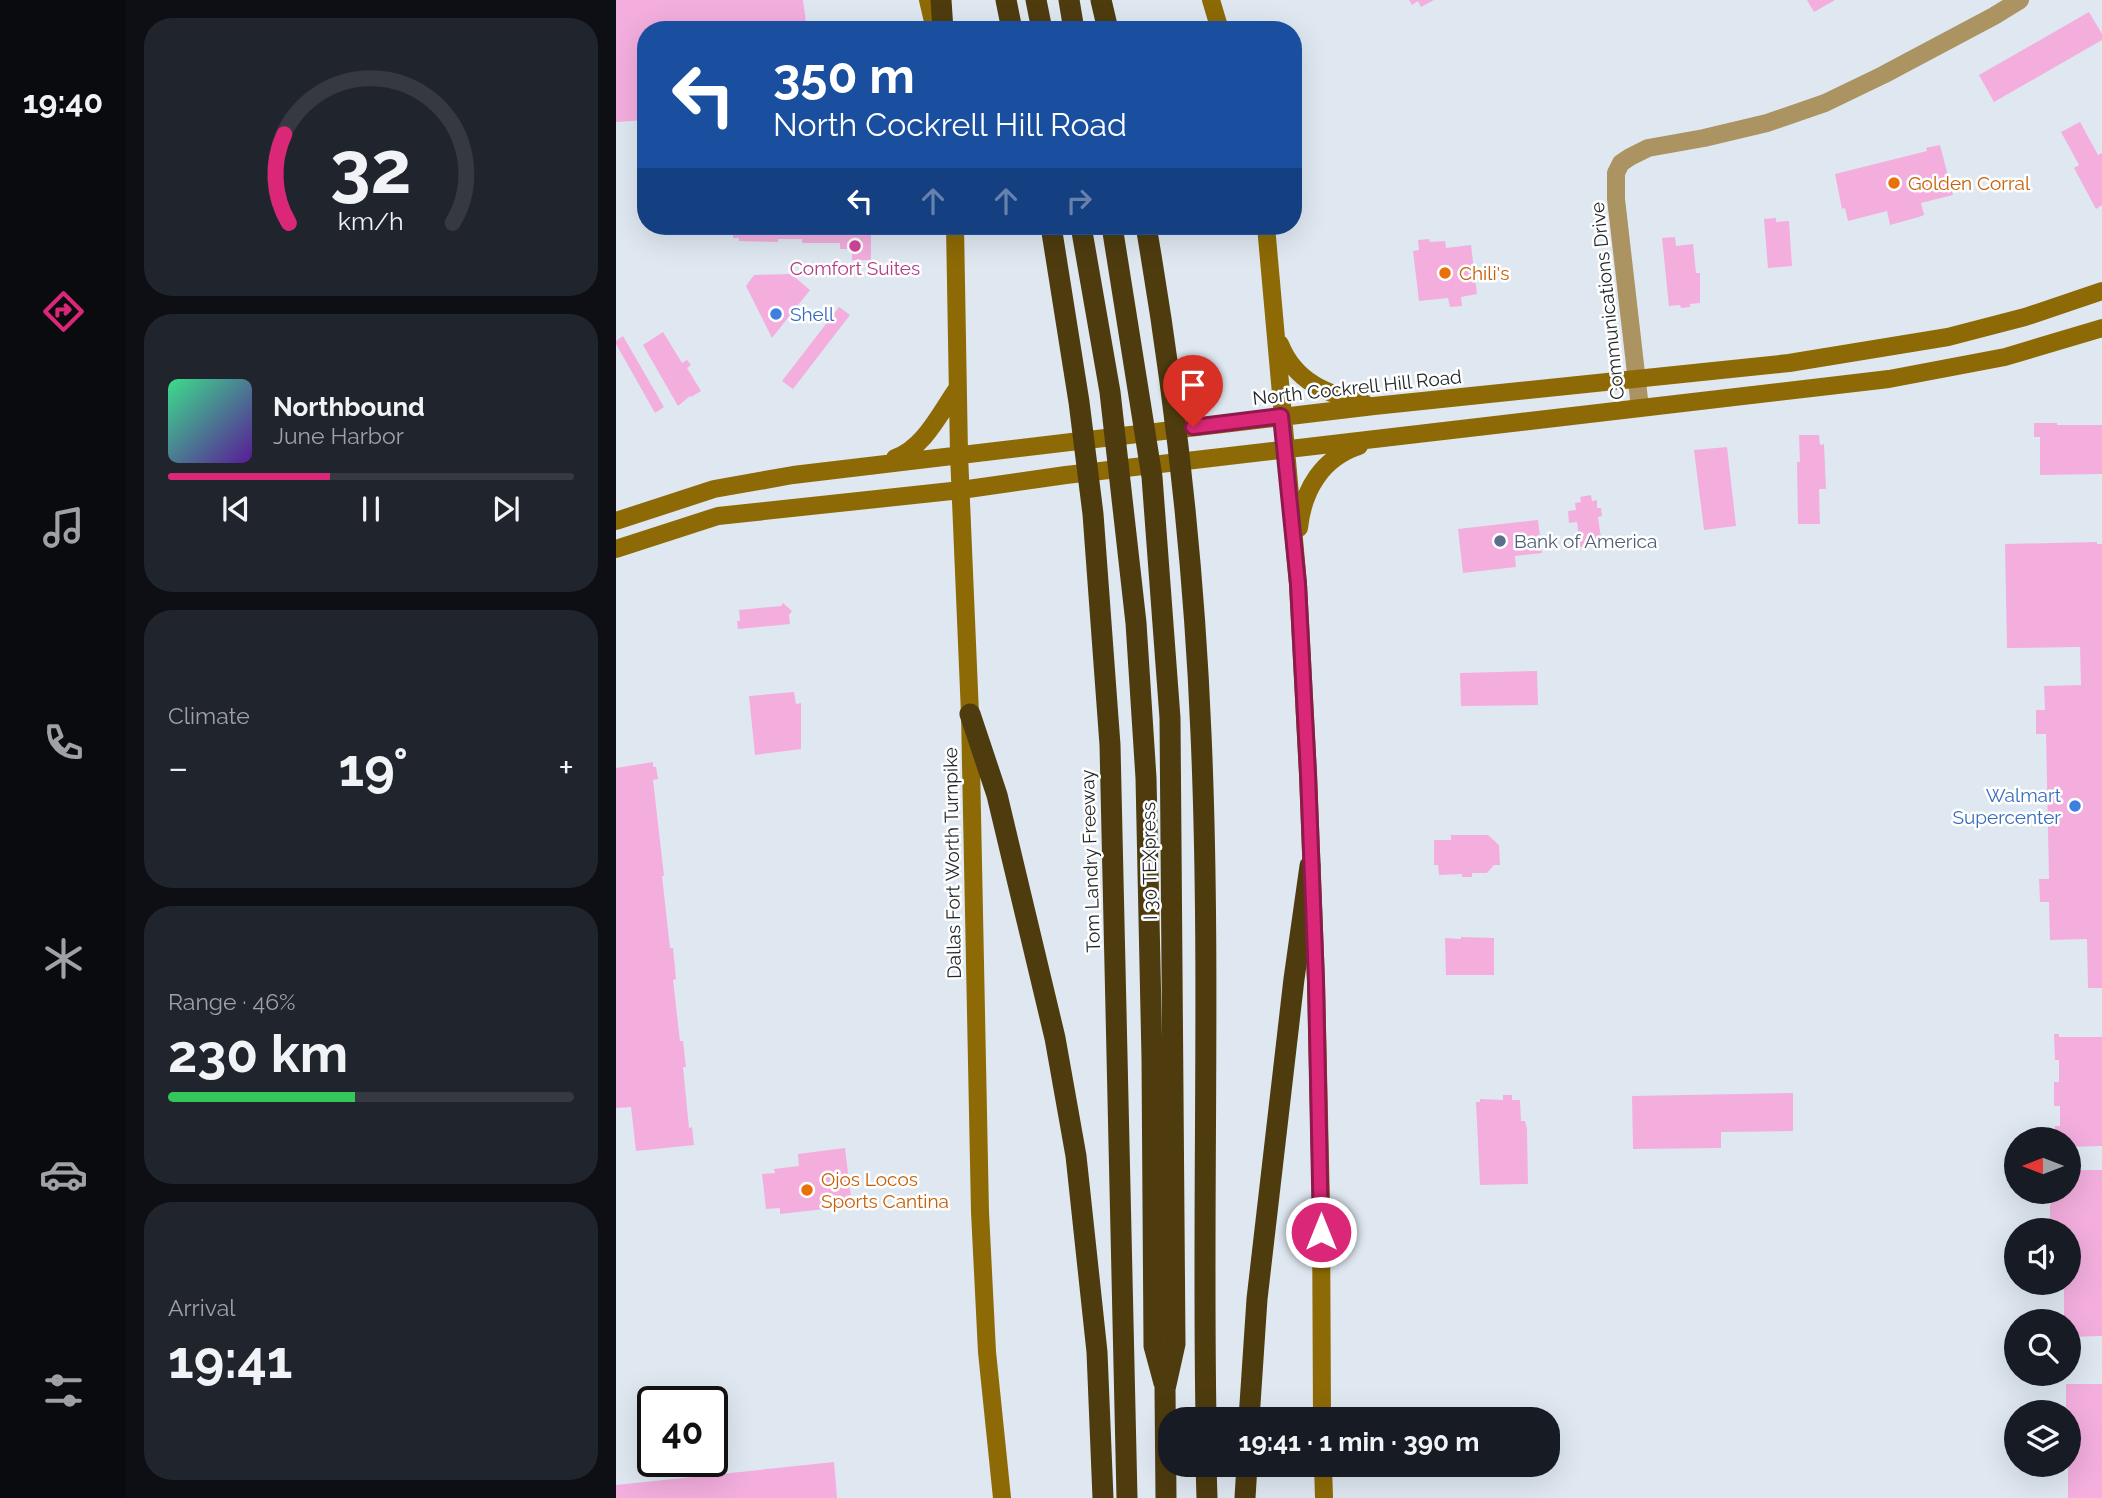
<!DOCTYPE html>
<meta charset="utf-8">
<style>
body{margin:0;font-family:Raleway,sans-serif;background:#20242c;color:#f1f3f6;height:100vh;display:flex;flex-direction:column;font-size:26px;white-space:nowrap}
*{box-sizing:border-box;margin:0}
p{font-size:23px;color:#9ea1a6}
.icon{flex:none;width:38px;height:38px;fill:none;stroke:currentColor;stroke-width:2;stroke-linecap:round;stroke-linejoin:round}
.map{position:relative;flex:1;overflow:hidden}
.sheet{display:flex;flex-direction:column;gap:18px;padding:18px;background:#0d0f14;width:490px}
.sheet>*{flex:none}
.hud{position:absolute;left:21px;top:21px;width:665px;height:214px;border-radius:28px;box-shadow:0 7px 28px #0002;background:#1a4fa0;color:#fff;overflow:hidden}
.needle{width:46px;rotate:270deg}
.buttons{position:absolute;left:1388px;top:1127px;display:grid;gap:14px}
.buttons a{display:grid;place-items:center;width:77px;height:77px;border-radius:50%;background:#171b24;box-shadow:0 7px 28px #0002;font-size:35px}
.speed{position:absolute;left:21px;top:1386px;display:flex;gap:14px;font-size:35px;font-weight:700;text-align:center}
.speed>*{display:grid;place-content:center;width:91px;height:91px;border-radius:50%;background:#171b24;box-shadow:0 7px 28px #0002;line-height:1}
.speed .limit{border:4px solid #111;border-radius:10px;background:#fff;color:#111}
.pin{position:absolute;display:grid;place-items:center;width:60px;height:60px;color:#fff;margin:-72px -30px;border-radius:50% 50% 50% 0;rotate:-45deg;box-shadow:0 0 7px #0007}
.pin .icon{rotate:45deg}
.me{position:absolute;width:77px;margin:-38px;rotate:0deg;stroke-linejoin:round;filter:drop-shadow(0 0 5px #0008)}
.turn{display:flex;align-items:center;gap:24px;height:147px;padding:0 21px;font-size:32px}
.turn .icon{width:91px;height:91px;stroke-width:2.5}
.turn b{display:block;font-size:49px;line-height:60px}
.lanes{display:flex;align-items:center;height:66px;padding:0 21px;background:#0003;justify-content:center;gap:35px;direction:ltr}
.lanes .off{opacity:.35}
.big{font-size:52px;font-weight:700;line-height:1.1}
.sheet .tile{flex:1;display:flex;flex-direction:column;justify-content:center;gap:10px;min-width:0;padding:0 24px;border-radius:28px;background:#20242c}
.sheet .dial{align-items:center;gap:0}
.dial svg{height:182px;overflow:visible;fill:none;stroke:#363941;stroke-width:7;stroke-linecap:round;text-anchor:middle}
.dial text{fill:#f1f3f6;stroke:none}
.song{display:flex;align-items:center;gap:21px}
.cover{width:84px;height:84px;border-radius:10px;background:linear-gradient(135deg,hsl(150 70% 55%),hsl(270 70% 35%))}
.played{height:7px;border-radius:4px;background:linear-gradient(90deg,#db2777 40%,#363941 40%)}
.keys{display:flex;justify-content:space-around;direction:ltr}
.heat{display:flex;justify-content:space-between;align-items:center;font-size:38px;direction:ltr}
.charge{height:10px;border-radius:5px;background:linear-gradient(90deg,#34c759 46%,#363941 0)}
.trip{position:absolute;left:542px;top:1407px;width:402px;height:70px;border-radius:28px;background:#171b24;box-shadow:0 7px 28px #0002;font-weight:700;line-height:70px;text-align:center}
main{display:flex;flex:1;min-height:0}
.tab-bar{display:flex;flex-direction:column;width:126px;justify-content:space-around;align-items:center;background:#090b0e;color:#9ea1a6}
.tab-bar .icon{width:49px;height:49px}
.tab-bar .active{color:#db2777}
.tab-bar b{font-size:32px;color:#f1f3f6}
.map>svg:first-child{display:block}
.building{fill:#f3aede}
.lines{fill:none;stroke-linecap:round;stroke-linejoin:round}
.street{stroke:#ab9362;stroke-width:18}
.secondary{stroke:#8d6a05;stroke-width:18}
.highway{stroke:#4e3c0f;stroke-width:21}
.route-casing{stroke:#8e194d;stroke-width:18}
.route{stroke:#db2777;stroke-width:12}
.food-dot{fill:#e8710a;stroke:#fff;stroke-width:2.5}
.hotel-dot{fill:#d1479c;stroke:#fff;stroke-width:2.5}
.shop-dot{fill:#3f7fe0;stroke:#fff;stroke-width:2.5}
.service-dot{fill:#5c6f8a;stroke:#fff;stroke-width:2.5}
.labels{text-anchor:middle;stroke-width:5;stroke-linejoin:round;paint-order:stroke}
.food-label{font-size:19px;fill:#c56008;stroke:#fff;text-anchor:start}
.hotel-label{font-size:19px;fill:#b23c85;stroke:#fff}
.street-label{font-size:19px;fill:#23272a;stroke:#fff}
.shop-label{font-size:19px;fill:#366cbe;stroke:#fff;text-anchor:start}
.service-label{font-size:19px;fill:#4e5e75;stroke:#fff;text-anchor:start}
</style>
<main>
<nav class="tab-bar">
<b>19:40</b>
<svg class="icon active" aria-label="directions" viewBox="0 0 24 24"><path d="M12 3l9 9-9 9-9-9zM9 14v-3h6M13 9l2 2-2 2"/></svg>
<svg class="icon" aria-label="music" viewBox="0 0 24 24"><path d="M9 18V5l10-2v13"/><circle cx="6" cy="18" r="3"/><circle cx="16" cy="16" r="3"/></svg>
<svg class="icon" aria-label="phone" viewBox="0 0 24 24"><path d="M5 4h4l2 5-3 2q2 4 5 5l2-3 5 2v4C11 20 4 13 5 4z"/></svg>
<svg class="icon" aria-label="climate" viewBox="0 0 24 24"><path d="M12 3v18M4 7l16 10M4 17L20 7"/></svg>
<svg class="icon" aria-label="car" viewBox="0 0 24 24"><path d="M5 17H2v-5l4-1 3-4h7l3 4 3 1v5h-3M9 17h6M6 11h13"/><circle cx="7" cy="17" r="2"/><circle cx="17" cy="17" r="2"/></svg>
<svg class="icon" aria-label="filters" viewBox="0 0 24 24"><path d="M4 7h16M4 17h16"/><circle cx="9" cy="7" r="2"/><circle cx="15" cy="17" r="2"/></svg>
</nav>
<section class="sheet">
<div class="tile dial"><svg viewBox="0 0 100 80">
<path d="M14 69A42 42 0 1 1 86 69"/>
<path d="M14 69A42 42 0 0 1 12 30" stroke="#db2777"/>
<text x="50" y="56" font-size="32" font-weight="700">32</text>
<text x="50" y="72" font-size="11">km/h</text>
</svg></div>
<div class="tile">
<div class="song"><i class="cover"></i><div><b>Northbound</b><p>June Harbor</p></div></div>
<div class="played"></div>
<div class="keys"><svg class="icon" aria-label="previous" viewBox="0 0 24 24"><path d="M18 5L8 12l10 7zM5 5v14"/></svg><svg class="icon" aria-label="pause" viewBox="0 0 24 24"><path d="M8 5v14M16 5v14"/></svg><svg class="icon" aria-label="next" viewBox="0 0 24 24"><path d="M6 5l10 7-10 7zM19 5v14"/></svg></div>
</div>
<div class="tile"><p>Climate</p>
<div class="heat"><a>−</a><b class="big">19°</b><a>+</a></div>
</div>
<div class="tile"><p>Range · 46%</p><b class="big">230 km</b><div class="charge"></div></div>
<div class="tile"><p>Arrival</p><b class="big">19:41</b></div>
</section>
<div class="map">
<svg width="1486" height="1498" viewBox="0 0 1486 1498">
<rect width="100%" height="100%" fill="#dfe8f1"/>
<path class="building" d="M0 0H187L191 30H30V120L0 122Z
M793 0H818L805 7 802 1 796 5Z
M1191 0H1219L1198 12Z
M1473 12 1486 34V40L1378 102 1363 75Z
M1464 122 1482 155 1486 153V205L1480 209 1458 168 1463 165 1445 132Z
M1324 145 1337 195 1305 203 1308 215 1303 217 1274 225 1271 211 1232 221 1229 208 1226 209 1219 174 1311 151 1310 148Z
M1160 218V222L1173 221 1176 266 1152 268 1148 219Z
M117 226H255V260H236V249H224V243H186V239H162V242L123 241V238H117Z
M1059 237 1060 246 1077 244 1080 273H1084V303L1074 304V307L1065 308 1064 305 1053 306 1046 238Z
M813 239 814 242 829 241 830 248 855 245 861 294 845 297 846 306 834 307 832 298 803 301 797 251 803 250 802 240Z
M175 274 194 290 156 338 130 286 138 275Z
M223 307 234 315 177 389 166 381Z
M47 332 66 363 71 360 75 365 71 368 85 391 75 397 74 396 62 406 27 345Z
M7 336 48 407 39 413 0 344V341Z
M1418 423H1441V425H1486V474L1424 475V437H1418Z
M1183 435H1203L1204 445 1208 444 1210 489H1203L1204 524H1182L1181 462H1184Z
M1111 447 1120 526 1088 530 1078 450Z
M975 495 976 501 981 500V508H985L986 516 982 517 986 545 964 547 961 522 953 523 952 511 960 510 959 503 965 502 964 497Z
M922 520 926 553 899 556 900 567 847 573 842 529Z
M1481 542V544H1486V988H1472L1471 939 1434 940 1433 902H1424L1423 879H1433L1430 734H1420V710H1429L1428 686 1465 685 1464 647 1391 648 1389 544Z
M167 603 176 611 173 615 174 624 122 629 121 621H124L123 610 165 606Z
M921 671 922 705 845 706 844 673Z
M178 692 180 704 185 703V749L139 755 133 696Z
M37 762V767H40L42 779 37 780 48 876H46L54 948H57L60 979 57 980 64 1041H67L70 1067H67L73 1128 76 1127 78 1145 20 1151 15 1107 0 1108V768Z
M835 835H872L883 845 884 865H878L871 873H856V877H846V874L823 875 822 865H818V840H835Z
M845 937 878 938V975H830L829 938 845 939Z
M1438 1034H1443V1037H1486V1146L1452 1147V1139H1439V1126H1444V1106H1438V1082H1443V1060H1439Z
M1177 1093V1131L1105 1132V1148L1017 1149 1016 1096Z
M887 1095H896V1100H904L905 1121H909L911 1129 912 1184 864 1185 860 1102H864V1099L887 1100Z
M229 1148 236 1206 164 1214V1208L150 1209 146 1174 159 1173 158 1169 183 1166 182 1154Z
M1452 1170H1486V1336L1452 1337V1321H1448V1283H1452V1230H1434V1205H1435V1192H1452Z
M1450 1384H1486V1498H1452V1412H1450Z
M218 1462 221 1498H0V1485Z"/>
<g class="lines">
<path class="street" d="M1024 408 1000 199V173L1005 163 1014 157 1032 148 1088 138 1151 123 1209 103 1267 75 1378 16 1404 0"/>
<path class="secondary" d="M312 0 319 30
M595 0 604 30
M339 226 343 454 354 714 364 1212 371 1352 386 1498
M650 226 682 584 692 774 700 981 705 1206 706 1419
M664 344C679 382 711 394 748 403
M279 458C308 448 324 413 341 389
M0 521 98 489 177 475 758 406 1173 363 1332 337 1409 317 1486 291
M683 528C687 490 706 458 743 446
M0 549 102 516 345 490 450 475 1273 379 1389 357 1486 328
M707 1465 708 1498"/>
<path class="highway" d="M325 0 327 30
M390 0 396 30
M420 0 426 30
M453 0 458 30
M485 0 492 30
M435 226 463 402 477 514 494 745 511 1498
M465 226 494 392 520 623 530 778 536 1059 538 1346 548 1383
M496 226 536 477 554 718 559 1344 549 1389 550 1498
M530 226C559 393 578 564 585 734 595 962 586 1191 590 1419
M354 714 381 795 439 1038 460 1156 481 1352 487 1498
M633 1419 641 1299 678 979 694 866
M590 1465 591 1498
M629 1498 631 1465"/>
</g>
<g class="lines">
<defs>
<path id="route" d="M577 427 665 416 682 584 692 774 700 981 705 1232"/>
</defs>
<use href="#route" class="route-casing"/>
<use href="#route" class="route"/>
</g>
<g class="food-dot">
<circle cx="1278" cy="183" r="7"/>
<circle cx="829" cy="273" r="7"/>
<circle cx="191" cy="1190" r="7"/>
</g>
<circle class="hotel-dot" cx="239" cy="246" r="7"/>
<g class="shop-dot">
<circle cx="160" cy="314" r="7"/>
<circle cx="1459" cy="806" r="7"/>
</g>
<circle class="service-dot" cx="884" cy="541" r="7"/>
<g class="labels">
<g class="food-label">
<text x="1292" y="190">Golden Corral</text>
<text x="843" y="280">Chili's</text>
<text x="205" y="1186">Ojos Locos<tspan x="205" dy="22">Sports Cantina</tspan></text>
</g>
<g class="hotel-label">
<text x="239" y="275">Comfort Suites</text>
</g>
<g class="street-label">
<text transform="translate(991 301) rotate(-96)" y="7">Communications Drive</text>
<text transform="translate(741 387) rotate(-6)" y="7">North Cockrell Hill Road</text>
<text transform="translate(474 861) rotate(-92)" y="7">Tom Landry Freeway</text>
<text transform="translate(533 861) rotate(-91)" y="7">I 30 TEXpress</text>
<text transform="translate(336 863) rotate(-91)" y="7">Dallas Fort Worth Turnpike</text>
</g>
<g class="shop-label">
<text x="174" y="321">Shell</text>
<text x="1445" y="802" text-anchor="end">Walmart<tspan x="1445" dy="22">Supercenter</tspan></text>
</g>
<g class="service-label">
<text x="898" y="548">Bank of America</text>
</g>
</g>
</svg>
<div class="buttons">
<a><svg class="needle" viewBox="-14 -14 28 28"><path d="M0-13l5 13h-10z" fill="#e53935"/><path d="M0 13l5-13h-10z" fill="#9ea1a6"/></svg></a>
<a><svg class="icon" aria-label="sound" viewBox="0 0 24 24"><path d="M4 9h4l5-4v14l-5-4H4zM17 9q2 3 0 6"/></svg></a>
<a><svg class="icon" aria-label="search" viewBox="0 0 24 24"><circle cx="10" cy="10" r="6"/><path d="M15 15l6 6"/></svg></a>
<a><svg class="icon" aria-label="layers" viewBox="0 0 24 24"><path d="M12 4l9 5-9 5-9-5zM3 14l9 5 9-5"/></svg></a>
</div>
<div class="speed"><div class="limit">40</div></div>
<div class="pin" style="left:577px;top:427px;background:#d93025"><svg class="icon" aria-label="arrive" viewBox="0 0 24 24"><path d="M6 21V4h12l-3 4 3 4H6"/></svg></div>
<svg class="me" style="left:705px;top:1232px" viewBox="-20 -20 40 40"><circle r="17" fill="#db2777" stroke="#fff" stroke-width="3"/><path d="M0-11L8 9 0 5-8 9z" fill="#fff"/></svg>
<div class="trip">19:41 · 1 min · 390 m</div>
<div class="hud">
<div class="turn"><svg class="icon" aria-label="left" viewBox="0 0 24 24"><path d="M17 20v-9H6M10 6l-5 5 5 5"/></svg><div><b>350 m</b>North Cockrell Hill Road</div></div>
<div class="lanes"><svg class="icon" aria-label="left" viewBox="0 0 24 24"><path d="M17 20v-9H6M10 6l-5 5 5 5"/></svg><svg class="icon off" aria-label="ahead" viewBox="0 0 24 24"><path d="M12 20V5M6 11l6-6 6 6"/></svg><svg class="icon off" aria-label="ahead" viewBox="0 0 24 24"><path d="M12 20V5M6 11l6-6 6 6"/></svg><svg class="icon off" aria-label="right" viewBox="0 0 24 24"><path d="M7 20v-9h11M14 6l5 5-5 5"/></svg></div>
</div>
</div>
</main>
